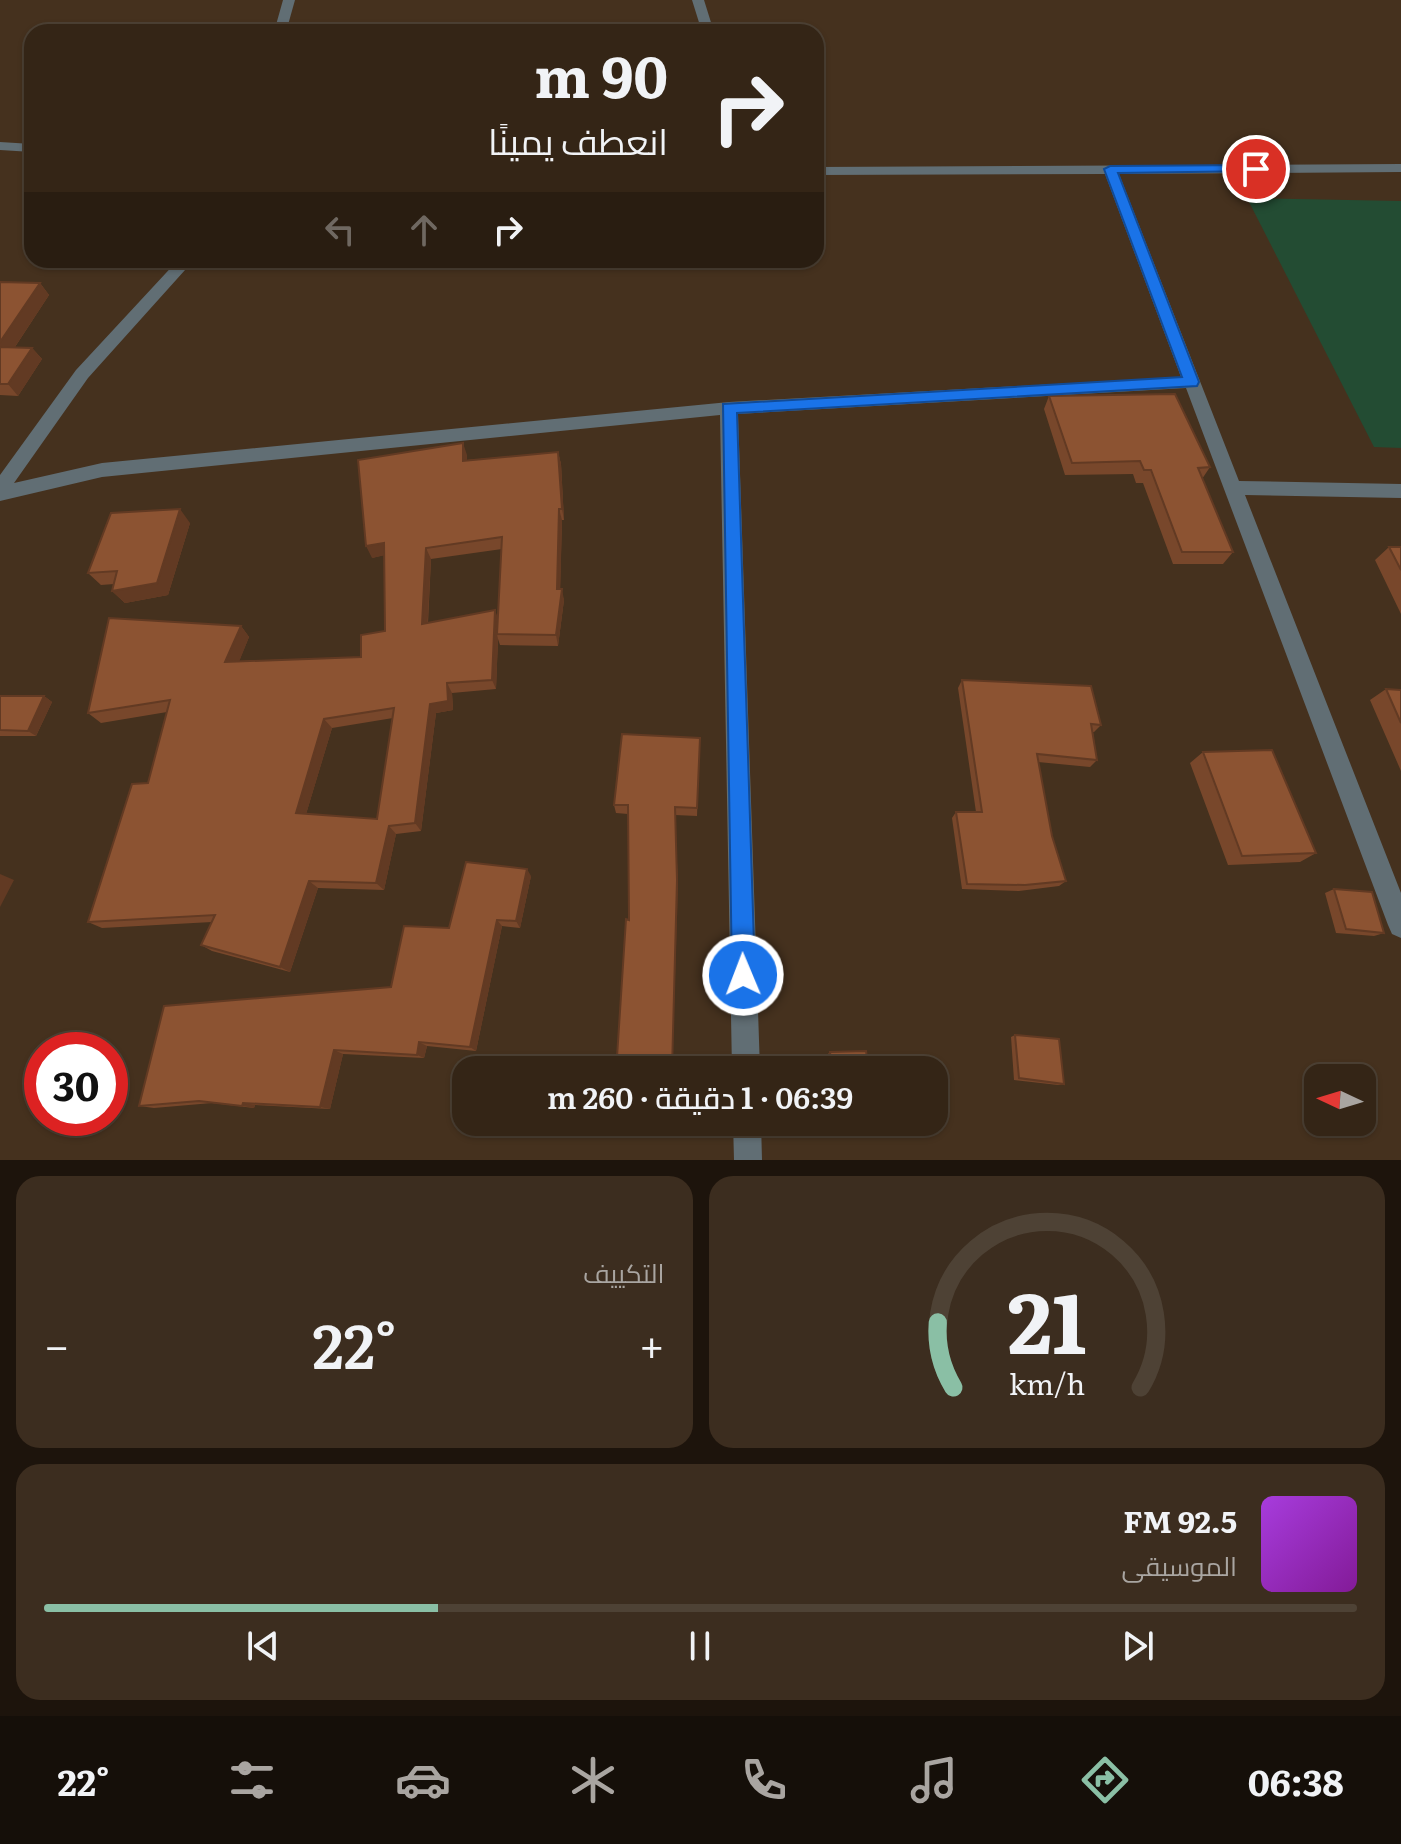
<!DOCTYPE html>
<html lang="ar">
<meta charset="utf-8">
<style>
body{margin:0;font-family:Literata,Cairo,serif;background:#3c2d1f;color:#f1f3f6;direction:rtl;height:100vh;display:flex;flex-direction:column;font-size:30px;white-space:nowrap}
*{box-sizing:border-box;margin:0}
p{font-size:26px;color:#a9a5a1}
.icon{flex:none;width:44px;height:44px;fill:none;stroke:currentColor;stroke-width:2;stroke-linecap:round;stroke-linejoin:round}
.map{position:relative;height:1160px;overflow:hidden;direction:ltr}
.panel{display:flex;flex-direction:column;gap:16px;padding:16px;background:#1d140c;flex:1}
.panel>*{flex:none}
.hud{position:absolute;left:24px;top:24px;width:800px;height:244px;border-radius:24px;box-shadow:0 2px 6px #0004,0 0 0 2px #4e4235;direction:rtl;background:#342516;color:#f1f3f6;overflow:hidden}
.needle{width:52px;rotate:274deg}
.fabs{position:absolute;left:1304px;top:1064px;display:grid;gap:16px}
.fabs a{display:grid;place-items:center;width:72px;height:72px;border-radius:16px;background:#342516;box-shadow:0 2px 6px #0004,0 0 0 2px #4e4235;font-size:40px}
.speed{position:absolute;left:24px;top:1032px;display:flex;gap:16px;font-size:40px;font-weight:700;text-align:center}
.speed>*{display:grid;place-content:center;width:104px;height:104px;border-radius:50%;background:#342516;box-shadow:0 2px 6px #0004,0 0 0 2px #4e4235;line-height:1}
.speed .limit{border:12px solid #d22;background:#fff;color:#111}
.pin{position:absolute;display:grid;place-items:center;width:68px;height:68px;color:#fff;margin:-34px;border:4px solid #fff;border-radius:50%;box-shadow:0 2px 8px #0007}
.me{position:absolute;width:88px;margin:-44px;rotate:359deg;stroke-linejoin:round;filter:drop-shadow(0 0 6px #0008)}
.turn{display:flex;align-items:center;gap:28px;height:168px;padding:0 24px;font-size:36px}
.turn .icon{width:104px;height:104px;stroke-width:2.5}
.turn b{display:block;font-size:56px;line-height:68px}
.lanes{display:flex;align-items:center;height:76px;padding:0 24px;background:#0003;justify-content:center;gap:40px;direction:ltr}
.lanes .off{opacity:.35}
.big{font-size:60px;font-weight:600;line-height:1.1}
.panel .widget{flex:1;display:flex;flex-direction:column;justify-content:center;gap:12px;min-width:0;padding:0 28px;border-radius:24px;background:#3c2d1f}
.panel .dial{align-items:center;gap:0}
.dial svg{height:208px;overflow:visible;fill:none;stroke:#4e4235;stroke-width:7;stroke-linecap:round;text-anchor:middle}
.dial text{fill:#f1f3f6;stroke:none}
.song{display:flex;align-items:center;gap:24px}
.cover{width:96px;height:96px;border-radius:12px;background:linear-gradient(135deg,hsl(280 70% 55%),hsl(290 70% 35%))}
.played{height:8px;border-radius:4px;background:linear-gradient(90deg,#8abfa5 30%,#4e4235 30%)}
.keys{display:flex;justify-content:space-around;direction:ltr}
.heat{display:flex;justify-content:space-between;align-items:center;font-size:44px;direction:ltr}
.panel .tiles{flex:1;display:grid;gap:16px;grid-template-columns:1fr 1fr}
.widget:last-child{grid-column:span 2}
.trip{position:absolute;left:452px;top:1056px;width:496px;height:80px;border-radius:24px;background:#342516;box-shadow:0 2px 6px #0004,0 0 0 2px #4e4235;font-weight:600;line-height:80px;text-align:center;direction:rtl}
.dock{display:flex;height:128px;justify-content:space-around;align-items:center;background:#150f09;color:#a9a5a1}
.dock .icon{width:56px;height:56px}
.dock .active{color:#8abfa5}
.dock b{font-size:36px;color:#f1f3f6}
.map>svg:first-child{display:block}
.green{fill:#234c33}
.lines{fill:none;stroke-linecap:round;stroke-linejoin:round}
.minor{fill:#616e74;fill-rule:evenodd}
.wall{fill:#78472b;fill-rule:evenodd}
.shaded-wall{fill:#623a23}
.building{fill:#8c5332;stroke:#623a23;stroke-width:2;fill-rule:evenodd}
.route{fill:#1a73e8;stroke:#114b97;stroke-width:2}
</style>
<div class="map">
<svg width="1401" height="1160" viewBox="0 0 1401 1160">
<rect width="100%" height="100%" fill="#45311e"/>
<path class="green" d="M1247 198 1401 201V448L1374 447Z"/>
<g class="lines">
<path class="minor" d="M283 0H295L286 32H274Z
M692 0H704L714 32H702Z
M0 142 32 144V152L0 150Z
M1401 164V172L1119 174 1239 481 1401 484V498L1245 495 1401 893V938L1392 934 1388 925 1186 388 738 414 760 1070H732L720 415 102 477 0 501V475L76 370 178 260H194L88 378 14 483 102 463 729 402 1181 377 1105 174 816 175V167Z
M733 1122H761L762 1160H734Z"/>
</g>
<path class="wall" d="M255 260H282L280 264Z
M0 282 40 283 49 295 15 347 32 348 42 359 18 396 0 395Z
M1049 396 1210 467 1202 479 1233 552 1223 564H1173L1143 483H1136L1133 474 1065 475 1044 409Z
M558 452 561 464 564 520H562L560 589 564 600 558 646 500 645 498 639 496 689 452 693 453 710 436 713 421 831 396 834 384 890 318 888 290 972 212 951 201 945 212 922 102 928 88 922 148 783 167 712 101 723 88 713 241 626 249 637 239 661 361 657 385 631 384 555 372 558 467 455V460ZM502 549 498 617 428 623 431 559ZM393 718 377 819 306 814 332 728Z
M190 523 168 595 125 603 112 591 114 584 101 585 88 573Z
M1389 547H1401V614L1375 560Z
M962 680 1101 725 1094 732H1093L1097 760 1090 767 1038 762 1052 836 1066 881 1059 886 1019 891 962 889 952 818 956 812H976L958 688Z
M1386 689 1401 690V771L1370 700Z
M0 696H44L52 702 36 736H0Z
M700 738 697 816 675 815 678 888 617 1057 629 920 628 814 616 813 614 805Z
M1203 752 1316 853 1300 862 1228 865 1190 763Z
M531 876 520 928 502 926 476 1051 427 1046 424 1058 343 1054 330 1109 255 1105 254 1108 212 1103 154 1108 139 1106 391 987 449 928Z
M1334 889 1384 933 1374 936 1336 933 1325 893Z
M1015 1035 1064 1084 1058 1085 1014 1080 1011 1037Z
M830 1052 869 1070H830L828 1054Z"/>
<path class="shaded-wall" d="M40 283 49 295 7 359 0 351V342Z
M32 348 42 359 18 396 8 384Z
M463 443 467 455V473L463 461Z
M558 452 561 464 564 520 562 509Z
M180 509 190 523 168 595 125 603 112 591Z
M559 509 562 520 560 600 557 589Z
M384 543 390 554 372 558 366 546Z
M426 548 431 559 427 634 422 624Z
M562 589 564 600 558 646 556 635Z
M495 610 499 621 497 634 498 639 496 689 492 680Z
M241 626 249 637 235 672 225 662Z
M447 683 452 693 453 710 436 713 421 831 415 823 430 704Z
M44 696 52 702 36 736 28 731Z
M324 719 332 728 304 821 296 813Z
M675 807 678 888 672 1070Z
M389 826 396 834 384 890 376 883Z
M527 869 531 876 520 928 516 921Z
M0 874 14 880 0 907Z
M309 881 318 888 290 972 280 967Z
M497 920 502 926 476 1051 470 1047Z
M419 1042 427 1046 424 1058 417 1055Z
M334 1050 343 1054 330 1109 320 1107Z
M243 1103 255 1105 254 1108 242 1106Z"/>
<path class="building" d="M0 282 40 283 0 342Z
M0 347 32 348 8 384H0Z
M1175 394 1210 467 1198 468 1233 552H1182L1151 470H1144L1140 461 1072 463 1049 396Z
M463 443V461L558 452 562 509H559L557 589H562L556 635 497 634 502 537 426 548 422 624 495 610 492 680 447 683 448 701 430 704 415 823 389 826 376 883 309 881 280 967 201 945 215 915 88 922 132 784 148 783 170 700 88 713 109 618 241 626 225 662 361 657V635L385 631 384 543 366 546 358 460ZM394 708 377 819 296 813 324 719Z
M180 509 157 583 112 591 117 571 88 573 111 513Z
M1389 547H1401V570Z
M962 680 1091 686 1101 725 1091 724 1097 760 1037 754 1052 836 1066 881 1025 885 967 884 956 812H982Z
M1386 689 1401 690V723Z
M0 696H44L28 731 0 730Z
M622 734 700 738 697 808 675 807 677 880 672 1070H615V1057H617L626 919 629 920 628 805H614Z
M1272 750 1316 853 1242 856 1203 752Z
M466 862 527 869 516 921 497 920 470 1047 419 1042 417 1055 334 1050 320 1107 243 1103 242 1106 199 1101 139 1106 164 1006 391 987 404 926 449 928Z
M1334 889 1372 892 1384 933 1346 929Z
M1015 1035 1059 1039 1064 1084 1019 1078Z
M866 1051 869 1070H832L830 1052Z"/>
<path class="route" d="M1256 165 1260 166V171L1118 173 1199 382 1197 386 737 413 755 975 752 984 743 987 735 984 732 975 723 404 1182 377 1104 169 1110 166Z"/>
</svg>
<div class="fabs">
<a><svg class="needle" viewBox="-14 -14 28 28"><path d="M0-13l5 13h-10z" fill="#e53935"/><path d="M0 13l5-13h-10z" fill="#a9a5a1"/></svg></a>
</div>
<div class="speed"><div class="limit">30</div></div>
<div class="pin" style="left:1256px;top:169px;background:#d93025"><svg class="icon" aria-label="arrive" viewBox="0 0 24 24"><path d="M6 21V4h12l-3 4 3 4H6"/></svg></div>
<svg class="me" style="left:743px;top:975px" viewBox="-20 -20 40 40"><circle r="17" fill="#1a73e8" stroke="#fff" stroke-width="3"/><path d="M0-11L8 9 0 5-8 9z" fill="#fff"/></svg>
<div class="trip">06:39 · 1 دقيقة · 260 m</div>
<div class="hud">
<div class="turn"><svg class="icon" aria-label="right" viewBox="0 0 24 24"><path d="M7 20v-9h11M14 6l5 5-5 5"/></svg><div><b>90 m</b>انعطف يمينًا</div></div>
<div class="lanes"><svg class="icon off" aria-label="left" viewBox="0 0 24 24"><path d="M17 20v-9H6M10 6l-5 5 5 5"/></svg><svg class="icon off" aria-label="ahead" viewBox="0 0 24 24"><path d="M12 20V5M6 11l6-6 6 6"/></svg><svg class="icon" aria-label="right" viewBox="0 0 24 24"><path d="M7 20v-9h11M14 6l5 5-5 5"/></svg></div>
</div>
</div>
<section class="panel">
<div class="tiles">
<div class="widget dial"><svg viewBox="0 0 100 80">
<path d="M14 69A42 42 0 1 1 86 69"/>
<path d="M14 69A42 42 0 0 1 8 44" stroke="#8abfa5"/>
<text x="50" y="56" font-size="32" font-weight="700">21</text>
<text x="50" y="72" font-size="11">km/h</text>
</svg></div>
<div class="widget"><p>التكييف</p>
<div class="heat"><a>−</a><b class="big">22°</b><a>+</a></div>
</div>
<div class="widget">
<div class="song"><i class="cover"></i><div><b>92.5 FM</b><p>الموسيقى</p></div></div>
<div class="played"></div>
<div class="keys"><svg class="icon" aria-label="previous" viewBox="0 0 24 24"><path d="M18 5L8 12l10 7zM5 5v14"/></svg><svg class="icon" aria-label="pause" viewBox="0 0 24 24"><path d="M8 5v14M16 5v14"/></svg><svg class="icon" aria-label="next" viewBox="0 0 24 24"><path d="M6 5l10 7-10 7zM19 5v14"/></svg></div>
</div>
</div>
</section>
<nav class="dock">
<b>06:38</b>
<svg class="icon active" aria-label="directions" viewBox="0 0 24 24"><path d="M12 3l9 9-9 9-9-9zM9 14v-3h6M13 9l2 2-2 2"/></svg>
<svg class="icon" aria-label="music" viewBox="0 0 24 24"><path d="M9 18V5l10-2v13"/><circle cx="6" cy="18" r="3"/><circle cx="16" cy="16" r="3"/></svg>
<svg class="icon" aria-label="phone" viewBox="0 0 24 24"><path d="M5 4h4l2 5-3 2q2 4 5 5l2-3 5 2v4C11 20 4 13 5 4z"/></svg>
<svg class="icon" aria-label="climate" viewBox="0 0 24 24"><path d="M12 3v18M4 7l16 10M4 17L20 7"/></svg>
<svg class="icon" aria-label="car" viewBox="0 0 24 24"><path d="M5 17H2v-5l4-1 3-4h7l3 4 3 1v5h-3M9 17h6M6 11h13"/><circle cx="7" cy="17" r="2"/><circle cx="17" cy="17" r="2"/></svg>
<svg class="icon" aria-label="filters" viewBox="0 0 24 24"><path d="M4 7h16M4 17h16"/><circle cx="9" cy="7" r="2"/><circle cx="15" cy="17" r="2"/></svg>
<b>22°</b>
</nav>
